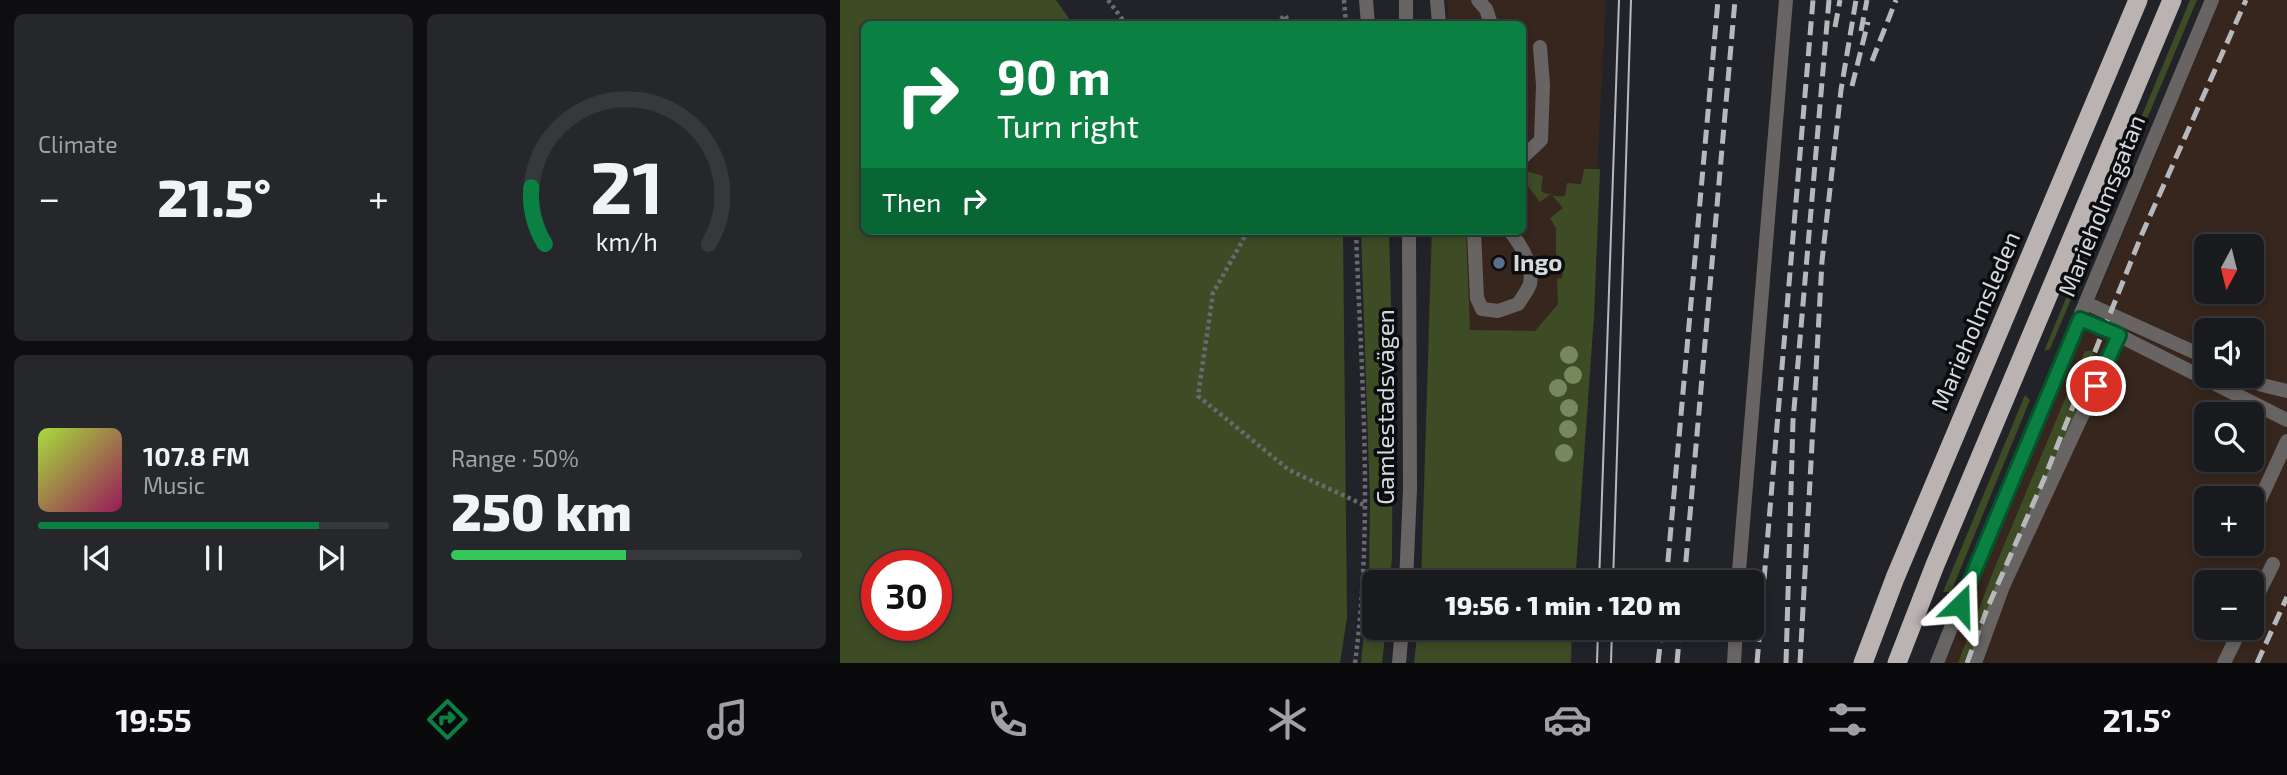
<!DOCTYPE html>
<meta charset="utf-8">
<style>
body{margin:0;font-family:"Exo 2",sans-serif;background:#26272b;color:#f1f3f6;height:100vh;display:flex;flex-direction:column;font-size:26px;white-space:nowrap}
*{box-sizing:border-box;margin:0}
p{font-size:23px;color:#9fa1a4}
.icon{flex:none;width:38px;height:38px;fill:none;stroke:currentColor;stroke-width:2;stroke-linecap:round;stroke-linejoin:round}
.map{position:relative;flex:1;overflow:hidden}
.side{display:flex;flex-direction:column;gap:14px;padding:14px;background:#0e0e10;width:840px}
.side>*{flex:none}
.hud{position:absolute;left:21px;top:21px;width:665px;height:214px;border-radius:10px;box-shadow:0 4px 10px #0003,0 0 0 2px #37383c;background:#0b8043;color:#fff;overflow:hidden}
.needle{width:46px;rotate:187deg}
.buttons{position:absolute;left:1354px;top:234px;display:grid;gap:14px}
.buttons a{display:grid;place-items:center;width:70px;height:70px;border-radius:10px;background:#191a1e;box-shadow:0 4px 10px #0003,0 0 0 2px #37383c;font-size:35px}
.speed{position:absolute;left:21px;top:550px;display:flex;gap:14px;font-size:35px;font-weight:700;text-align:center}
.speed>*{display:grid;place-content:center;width:91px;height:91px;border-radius:50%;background:#191a1e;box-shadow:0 4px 10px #0003,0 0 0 2px #37383c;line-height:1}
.speed .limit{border:10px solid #d22;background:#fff;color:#111}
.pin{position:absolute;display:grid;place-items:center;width:60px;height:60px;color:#fff;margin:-30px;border:4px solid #fff;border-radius:50%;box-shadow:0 2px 7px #0007}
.me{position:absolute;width:77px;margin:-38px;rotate:22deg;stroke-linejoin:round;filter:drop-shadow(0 0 5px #0008)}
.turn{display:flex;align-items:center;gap:24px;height:147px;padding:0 21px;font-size:32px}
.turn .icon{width:91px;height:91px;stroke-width:2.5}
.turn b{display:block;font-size:49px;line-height:60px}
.then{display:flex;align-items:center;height:66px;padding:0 21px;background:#0003;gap:14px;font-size:26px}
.big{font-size:52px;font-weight:800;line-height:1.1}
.side .card{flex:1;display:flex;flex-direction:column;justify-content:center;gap:10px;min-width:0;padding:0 24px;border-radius:10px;background:#26272b}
.side .dial{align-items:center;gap:0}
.dial svg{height:182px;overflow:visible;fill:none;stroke:#37383c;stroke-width:7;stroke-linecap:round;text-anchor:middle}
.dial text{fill:#f1f3f6;stroke:none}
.song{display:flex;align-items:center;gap:21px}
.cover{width:84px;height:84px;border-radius:10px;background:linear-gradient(135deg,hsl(80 70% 55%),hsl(330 70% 35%))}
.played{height:7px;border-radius:4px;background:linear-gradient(90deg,#0b8043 80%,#37383c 80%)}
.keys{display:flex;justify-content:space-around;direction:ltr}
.heat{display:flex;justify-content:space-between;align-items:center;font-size:38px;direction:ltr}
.charge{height:10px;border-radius:5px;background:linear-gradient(90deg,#34c759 50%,#37383c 0)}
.side .tiles{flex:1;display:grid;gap:14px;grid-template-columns:repeat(2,1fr)}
.trip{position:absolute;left:522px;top:570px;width:402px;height:70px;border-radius:10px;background:#191a1e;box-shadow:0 4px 10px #0003,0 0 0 2px #37383c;font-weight:800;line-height:70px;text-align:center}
.dock{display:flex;height:112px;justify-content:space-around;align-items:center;background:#0a0a0c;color:#9fa1a4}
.dock .icon{width:49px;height:49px}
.dock .selected{color:#0b8043}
.dock b{font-size:32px;color:#f1f3f6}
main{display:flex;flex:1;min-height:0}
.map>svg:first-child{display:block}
.industrial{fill:#36261d;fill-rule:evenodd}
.green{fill:#3d4c25;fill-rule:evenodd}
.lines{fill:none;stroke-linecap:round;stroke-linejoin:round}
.path{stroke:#696a6f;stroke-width:4.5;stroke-dasharray:3.5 3.5;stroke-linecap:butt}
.service{stroke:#686464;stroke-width:14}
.minor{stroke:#686464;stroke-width:14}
.tertiary{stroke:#686464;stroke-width:14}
.trunk{stroke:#bbb2b2;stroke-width:19}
.tram{stroke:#b7b8bc;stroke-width:2}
.rail{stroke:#b7b8bc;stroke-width:5;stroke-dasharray:14 7;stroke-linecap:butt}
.tree{fill:#76895c}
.route-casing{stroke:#07532c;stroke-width:18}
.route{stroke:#0b8043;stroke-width:12}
.service-dot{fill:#5c6f8a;stroke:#0b0c0f;stroke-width:2.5}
.labels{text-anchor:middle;stroke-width:7;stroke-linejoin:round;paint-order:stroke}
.street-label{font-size:24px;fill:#d7d8dc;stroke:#0b0c0f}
.poi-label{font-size:24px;font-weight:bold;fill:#d7d8dc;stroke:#0b0c0f;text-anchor:start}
</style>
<main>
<section class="side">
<div class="tiles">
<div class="card"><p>Climate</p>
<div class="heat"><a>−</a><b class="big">21.5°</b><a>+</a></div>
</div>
<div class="card dial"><svg viewBox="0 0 100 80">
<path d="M14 69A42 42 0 1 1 86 69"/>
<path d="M14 69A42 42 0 0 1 8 44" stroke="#0b8043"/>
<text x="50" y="56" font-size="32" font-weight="700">21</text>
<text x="50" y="72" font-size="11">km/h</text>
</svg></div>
<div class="card">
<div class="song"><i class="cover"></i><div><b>107.8 FM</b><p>Music</p></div></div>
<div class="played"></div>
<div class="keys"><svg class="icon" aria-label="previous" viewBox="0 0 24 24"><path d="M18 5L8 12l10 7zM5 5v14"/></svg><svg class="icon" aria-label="pause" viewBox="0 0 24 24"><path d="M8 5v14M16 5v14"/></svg><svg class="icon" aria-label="next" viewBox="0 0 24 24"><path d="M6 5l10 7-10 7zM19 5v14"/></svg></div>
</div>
<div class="card"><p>Range · 50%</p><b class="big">250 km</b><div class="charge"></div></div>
</div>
</section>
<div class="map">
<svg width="1447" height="663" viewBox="0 0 1447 663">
<rect width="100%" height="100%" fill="#212328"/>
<path class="industrial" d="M607 0H766L748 347 588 340 591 231H682V24H609Z
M1380 0H1447V663H1105ZM1367 247H1412V292H1367ZM1367 331H1412V376H1367ZM1367 415H1412V460H1367ZM1367 499H1412V544H1367ZM1367 583H1412V628H1367Z"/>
<path class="green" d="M0 0H216L233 24H24V231H503L507 617 500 663H0ZM37 565H96V625H37Z
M1350 0H1357L1210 349 1204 351Z
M744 169H760L754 316 735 583H581L592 231H626L630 330 695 331 718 304 717 279 722 278 723 269 716 268V228L710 218 723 208 711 194 700 202 683 180V170L703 176 701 191C707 195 718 197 725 196L727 183 741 184Z
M521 231H549L553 378 552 557 550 583H534V628H546L542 663H521L529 584 530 501Z
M1245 351H1252L1255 356 1251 370 1256 373 1137 663H1118L1157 562Z
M1185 395 1190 400 1111 592H1103Z
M578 628H732L731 663H574Z"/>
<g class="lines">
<path class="path" d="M268 0 286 24
M504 0 506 24
M436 24 445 15 450 24
M408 231 373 293 358 396 449 470 524 505
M515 663C534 520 521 374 516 231"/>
<path class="service" d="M638 0 646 9 651 24
M682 158 701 140 703 85 700 47
M634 231 637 298 642 309 658 311 678 304C682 298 688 290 690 284 694 265 680 244 670 231
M1246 303 1367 358
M1240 319 1286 339 1447 420
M1405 376 1422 385 1447 391
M1412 517 1447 441
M898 583 946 0
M1412 606 1433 564
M894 663 896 628
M1135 663 1163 586 1279 336
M1384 663 1401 628"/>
<path class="minor" d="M526 0 528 24
M597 0 599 24
M1097 663 1138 560 1372 0"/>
<path class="tertiary" d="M566 0V24
M566 583 570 489 569 231
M559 663 562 628"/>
<path class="trunk" d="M1023 663 1055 578 1298 0
M1057 663 1095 565 1332 0"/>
<path class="tram" d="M759 583 779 0
M773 583 791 0
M757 663 758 628
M771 663 772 628"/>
<path class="rail" d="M995 27 1000 0
M1021 31 1027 0
M1032 61 1056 0
M1012 86 1028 22
M826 583 878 0
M844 583 895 0
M818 663 822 628
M837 663 840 628
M917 663 973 0
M946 663 953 421 989 0
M960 663 982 261 1001 90 1016 0
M1127 663 1147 609 1204 479 1302 234 1406 0
M1417 663 1447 597"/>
</g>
<g class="tree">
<circle cx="729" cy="355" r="9"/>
<circle cx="733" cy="375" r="9"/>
<circle cx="718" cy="388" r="9"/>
<circle cx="729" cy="408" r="9"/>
<circle cx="728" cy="429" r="9"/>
<circle cx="724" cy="453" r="9"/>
</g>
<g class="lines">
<defs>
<path id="route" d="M1120 605 1240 319 1279 335 1256 386"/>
</defs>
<use href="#route" class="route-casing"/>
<use href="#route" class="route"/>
</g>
<circle class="service-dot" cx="659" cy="263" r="7"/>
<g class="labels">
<g class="street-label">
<text transform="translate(1262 206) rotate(-68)" y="8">Marieholmsgatan</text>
<text transform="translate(1136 321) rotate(-67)" y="8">Marieholmsleden</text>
<text transform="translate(546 407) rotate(-90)" y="8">Gamlestadsvägen</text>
</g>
<g class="poi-label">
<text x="673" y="271">Ingo</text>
</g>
</g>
</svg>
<div class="buttons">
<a><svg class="needle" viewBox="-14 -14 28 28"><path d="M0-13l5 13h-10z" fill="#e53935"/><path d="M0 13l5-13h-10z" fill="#9fa1a4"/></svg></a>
<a><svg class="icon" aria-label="sound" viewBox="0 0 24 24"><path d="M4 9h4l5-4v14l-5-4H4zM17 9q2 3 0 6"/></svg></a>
<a><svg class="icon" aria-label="search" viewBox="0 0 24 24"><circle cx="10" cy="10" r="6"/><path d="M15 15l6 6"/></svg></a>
<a>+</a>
<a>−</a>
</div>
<div class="speed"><div class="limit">30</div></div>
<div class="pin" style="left:1256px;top:386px;background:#d93025"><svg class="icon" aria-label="arrive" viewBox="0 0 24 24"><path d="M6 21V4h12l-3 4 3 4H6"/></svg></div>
<svg class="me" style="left:1120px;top:605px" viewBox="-20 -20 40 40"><path d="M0-17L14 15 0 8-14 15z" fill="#0b8043" stroke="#fff" stroke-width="4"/></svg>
<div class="trip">19:56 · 1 min · 120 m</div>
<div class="hud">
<div class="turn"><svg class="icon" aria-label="right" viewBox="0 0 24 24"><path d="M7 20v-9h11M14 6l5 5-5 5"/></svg><div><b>90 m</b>Turn right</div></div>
<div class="then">Then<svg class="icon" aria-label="right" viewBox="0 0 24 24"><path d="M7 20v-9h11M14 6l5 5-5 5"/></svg></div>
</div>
</div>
</main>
<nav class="dock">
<b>19:55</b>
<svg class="icon selected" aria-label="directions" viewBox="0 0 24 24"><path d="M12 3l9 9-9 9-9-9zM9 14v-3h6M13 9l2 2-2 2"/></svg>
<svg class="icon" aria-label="music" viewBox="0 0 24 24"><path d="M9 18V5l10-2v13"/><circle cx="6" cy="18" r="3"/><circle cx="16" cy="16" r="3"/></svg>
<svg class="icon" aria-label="phone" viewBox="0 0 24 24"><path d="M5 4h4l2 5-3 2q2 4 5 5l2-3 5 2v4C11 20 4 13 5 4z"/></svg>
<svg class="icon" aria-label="climate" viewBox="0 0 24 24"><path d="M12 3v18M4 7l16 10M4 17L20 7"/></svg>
<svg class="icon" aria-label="car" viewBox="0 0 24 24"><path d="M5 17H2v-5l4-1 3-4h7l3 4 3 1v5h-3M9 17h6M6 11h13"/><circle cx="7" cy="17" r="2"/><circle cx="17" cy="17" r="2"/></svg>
<svg class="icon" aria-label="filters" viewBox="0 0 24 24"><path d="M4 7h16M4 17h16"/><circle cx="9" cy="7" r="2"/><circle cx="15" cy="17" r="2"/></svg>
<b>21.5°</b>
</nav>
